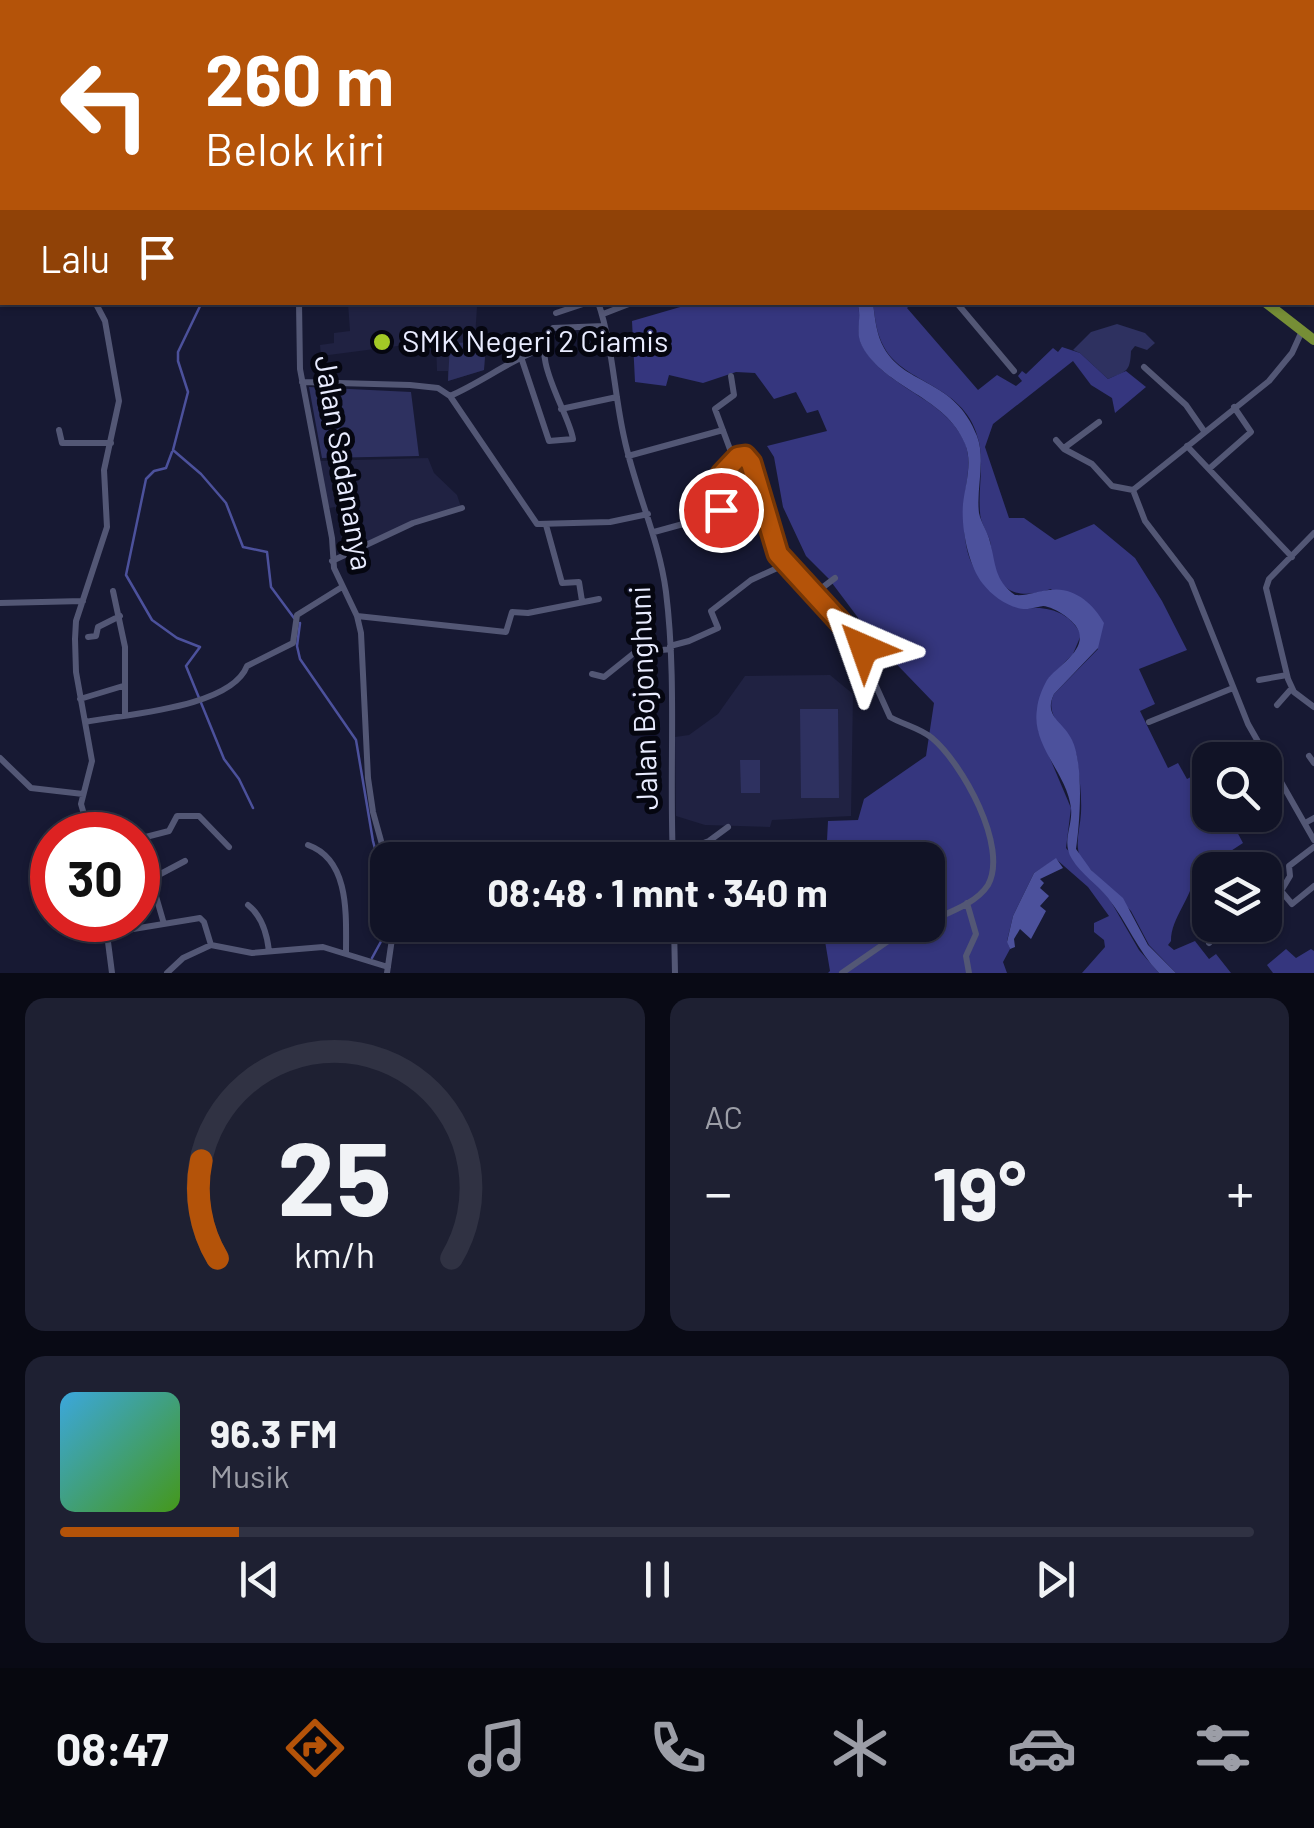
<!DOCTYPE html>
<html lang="id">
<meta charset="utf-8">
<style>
body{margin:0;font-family:Barlow,sans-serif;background:#1e2032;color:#f1f3f6;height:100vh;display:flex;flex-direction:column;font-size:38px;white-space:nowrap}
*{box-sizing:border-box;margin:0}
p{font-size:32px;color:#9c9ea7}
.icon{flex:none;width:55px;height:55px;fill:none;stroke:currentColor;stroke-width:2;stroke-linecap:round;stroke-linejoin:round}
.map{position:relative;height:973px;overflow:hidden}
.sheet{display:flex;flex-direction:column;gap:25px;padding:25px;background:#090a15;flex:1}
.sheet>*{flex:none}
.banner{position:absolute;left:0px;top:0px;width:1315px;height:305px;box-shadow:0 2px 8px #0004,0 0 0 2px #303243;background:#b45309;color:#fff;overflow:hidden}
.buttons{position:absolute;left:1192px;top:742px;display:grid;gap:20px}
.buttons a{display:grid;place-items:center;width:90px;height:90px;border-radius:20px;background:#111326;box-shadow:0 2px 8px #0004,0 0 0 2px #303243;font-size:50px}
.speed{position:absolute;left:30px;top:812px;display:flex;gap:20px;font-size:50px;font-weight:700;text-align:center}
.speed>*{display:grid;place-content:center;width:130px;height:130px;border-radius:50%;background:#111326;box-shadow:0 2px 8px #0004,0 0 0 2px #303243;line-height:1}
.speed .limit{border:15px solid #d22;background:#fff;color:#111}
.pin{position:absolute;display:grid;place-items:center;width:85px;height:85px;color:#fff;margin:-42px;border:5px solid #fff;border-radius:50%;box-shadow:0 2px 10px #0007}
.me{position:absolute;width:110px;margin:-55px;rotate:317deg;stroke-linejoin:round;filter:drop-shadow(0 0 8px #0008)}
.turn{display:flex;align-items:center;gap:35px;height:210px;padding:0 40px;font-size:45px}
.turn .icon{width:130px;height:130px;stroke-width:2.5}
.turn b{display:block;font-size:70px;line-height:85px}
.then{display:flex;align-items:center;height:95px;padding:0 40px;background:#0003;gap:20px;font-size:38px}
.big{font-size:75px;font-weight:700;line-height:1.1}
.sheet .widget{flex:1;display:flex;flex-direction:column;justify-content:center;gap:15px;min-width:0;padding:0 35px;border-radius:20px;background:#1e2032}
.sheet .dial{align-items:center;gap:0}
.dial svg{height:260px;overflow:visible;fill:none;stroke:#303243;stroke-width:7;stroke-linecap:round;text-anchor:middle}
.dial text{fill:#f1f3f6;stroke:none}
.song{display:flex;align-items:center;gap:30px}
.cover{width:120px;height:120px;border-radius:15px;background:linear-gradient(135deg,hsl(200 70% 55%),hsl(100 70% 35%))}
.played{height:10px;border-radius:5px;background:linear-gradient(90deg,#b45309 15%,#303243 15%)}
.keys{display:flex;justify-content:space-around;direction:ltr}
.heat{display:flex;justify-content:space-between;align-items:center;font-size:55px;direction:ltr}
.sheet .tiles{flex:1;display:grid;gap:25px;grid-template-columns:1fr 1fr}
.widget:last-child{grid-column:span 2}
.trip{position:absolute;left:370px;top:842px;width:575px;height:100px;border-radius:20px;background:#111326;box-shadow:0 2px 8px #0004,0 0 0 2px #303243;font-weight:700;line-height:100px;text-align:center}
.tabs{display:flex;height:160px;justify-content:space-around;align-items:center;background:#07080f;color:#9c9ea7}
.tabs .icon{width:70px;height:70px}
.tabs .active{color:#b45309}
.tabs b{font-size:45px;color:#f1f3f6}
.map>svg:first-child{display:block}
.built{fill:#202242}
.green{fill:#2e3160}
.forest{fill:#35367e}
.water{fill:#4c519c}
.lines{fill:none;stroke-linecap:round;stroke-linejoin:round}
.stream{stroke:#4c519c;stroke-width:2.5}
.minor{stroke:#535775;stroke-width:6}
.major{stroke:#68784f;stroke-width:9}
.highway{stroke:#768e36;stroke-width:10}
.route-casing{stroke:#753606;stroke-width:25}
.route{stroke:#b45309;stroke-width:18}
.poi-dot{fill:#a3c926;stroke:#050610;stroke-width:4}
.labels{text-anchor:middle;stroke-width:10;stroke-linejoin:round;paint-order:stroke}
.poi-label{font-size:30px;fill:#e9ecff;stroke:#050610;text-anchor:start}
.street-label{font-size:30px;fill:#e9ecff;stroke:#050610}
</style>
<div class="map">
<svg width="1314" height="973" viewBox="0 0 1314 973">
<rect width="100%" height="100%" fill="#171933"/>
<path class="built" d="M348 303H486V307H477L475 338 486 339 484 370 448 381V371H437L436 341 321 356 320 345 334 343V333L350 331Z
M428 458 434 473 457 495 461 507 411 524 344 555 339 519 335 507 329 508 318 461Z
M830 675 853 694 851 816 772 820 770 827 705 825 676 816 675 737 689 735 718 714 745 676Z"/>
<path class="green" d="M1117 324 1145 333 1155 343 1147 350 1135 346 1131 351C1130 372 1127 371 1108 379L1080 353 1073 350 1091 332Z
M486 342 484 370 448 381 450 343Z
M309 387 411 392 419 456 322 458Z
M800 709H838L839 798H801Z
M740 760H760V793H741Z"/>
<path class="forest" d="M694 303H857C863 318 854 332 863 347 886 389 943 396 964 441 971 455 968 473 966 487 963 512 961 549 976 571 986 586 1011 598 1025 609 1048 605 1071 613 1081 635L1073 654 1048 679 1038 730 1071 808 1066 848 1110 900 1139 950 1159 973H1082L1105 947 1104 940 1094 932V923L1109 916 1088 887 1056 859 1034 873 1013 916 1007 941 1010 949 1003 962 1007 973H828L830 971 823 929 706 941 705 925H928V860H826L828 821 858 820 864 799 926 756 934 703 880 647 829 579 806 556 783 507 774 457 767 446 827 431 818 410 807 413 796 392 774 399 755 373 736 372 703 383 669 375 666 386 635 382 632 321Z
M873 303H912L907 308 978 390 997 375 1016 386 1022 381 1018 376 1022 371 1026 374 1053 348 1058 352 1062 347 1080 353 1108 379 1126 371 1146 387 1115 413 1112 398 1091 385 1073 361 993 424 985 447 1009 518H1024L1055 540 1094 524 1135 558 1162 601 1187 650 1139 669 1155 704 1140 711 1168 768 1178 763 1187 779 1204 770 1210 781V815H1228L1243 843 1194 875C1192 899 1171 917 1171 941L1168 945 1174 950 1195 941 1209 959 1216 954 1231 973H1176L1149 945 1131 911 1081 860C1074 844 1080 830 1081 813 1082 795 1079 774 1077 757 1073 732 1042 719 1054 694L1098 649 1051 589C1023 598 1001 597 993 563 991 556 992 548 990 541 987 531 980 522 980 512 978 489 984 465 979 442 967 384 904 385 884 347 876 333 875 318 873 303Z
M1286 949 1296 958 1311 949 1314 951V973H1273L1267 965Z"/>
<path class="water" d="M857 303H873C875 318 876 334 884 348 905 386 955 378 977 436 986 460 976 488 979 513 981 523 988 532 990 542 996 564 994 580 1015 595 1028 596 1037 591 1049 590 1073 586 1093 603 1104 623L1098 648 1054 694C1043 717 1063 721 1072 740 1084 765 1080 822 1076 849L1091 870 1123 898 1148 945 1176 973H1159C1137 950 1127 922 1108 898 1097 884 1081 874 1072 859 1061 842 1073 826 1071 808 1067 773 1031 746 1037 709 1038 699 1042 689 1047 680 1057 666 1085 652 1079 632 1076 621 1055 607 1043 606 1042 606 1029 609 1028 609 1012 610 993 597 983 584 968 565 961 528 963 504 965 486 973 462 965 444 946 396 885 389 862 346 854 331 863 317 857 303Z
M1056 858 1063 868 1040 879 1044 883 1040 888 1049 896 1040 906 1046 911 1031 939 1020 929 1014 939 1015 947 1010 949 1007 942 1013 916 1034 873Z"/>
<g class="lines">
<path class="stream" d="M958 2 960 0
M1296 2 1297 0
M0 6 2 5
M1312 31 1314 32
M202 302 178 352V361L188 392 173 450 201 474 226 503 243 547 267 552 271 587 294 618
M172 452 166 468 154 471 146 479 126 575 152 620 177 638 200 647 186 666 224 759 239 779 253 808
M300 623 297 646 300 659 356 740 373 841 388 899
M372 958 390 925"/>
<path class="minor" d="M301 0 303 2
M408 0 409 2
M820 2 821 0
M872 2 874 0
M926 2 928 0
M0 102 2 104
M0 169 2 172
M0 180 2 179
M299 302 300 369 332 538 334 568 357 616 361 633 368 778 373 812 388 866
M598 302C613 346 614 393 624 437 635 490 659 538 666 592 677 681 669 771 673 860
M956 302 1014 371
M556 313 589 302
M603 314 634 302
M1302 331 1292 353 1269 381 1133 490 1145 521 1191 581 1248 724 1314 840
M590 346 608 341
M522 360 549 441 573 439C569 412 526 352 553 328L604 326
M1144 367 1186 405 1204 431
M731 376 734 395 715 409 734 460
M302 382 410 385 438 388 450 396 537 524 610 522 648 514
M450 396C484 381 511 359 545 348
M561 409 617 397
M59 430 62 443H111
M1056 440 1064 449 1092 464 1112 486 1133 490
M1187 446 1292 557
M1064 448 1099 422
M628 456 723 430
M1210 468 1251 432 1234 407
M546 525 562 583 579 582 582 601
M654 532 705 518 724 508C729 499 720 485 722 473L738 457H747L778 555 864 648 871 675 890 717C904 725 920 728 932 738 962 763 1009 847 988 885 976 904 947 913 928 922
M1314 533 1269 579 1266 588 1288 679 1294 692 1314 707
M332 561 413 523 462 508
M113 591 125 647V715
M814 594 835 578
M0 603 83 601
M357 616 506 632 512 612 528 613 599 599
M88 637 96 636 98 627 120 616
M670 646 689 641 718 628 711 611 751 580 786 564
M592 674 604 677 634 653 671 649
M1259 680 1287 675
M80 699 123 686
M1277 705 1292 688
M85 722C125 714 231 708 247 666L293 643 297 615 342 587
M1149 722 1233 688
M1309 756 1314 763
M0 758 31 788 83 794
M1305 823 1314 818
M90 835 81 804 92 761 76 672 75 639 76 621 107 527 104 470 119 401 105 321 95 302
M138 839 169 831 177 816H199L229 847
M308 845C350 860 346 915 346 953
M673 854 709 841 728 827
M151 879 185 861
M138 882 151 879 164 924
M1281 891 1290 876 1289 866 1314 847
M1265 898 1281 891 1292 904 1314 886
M967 903 976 934 966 956 969 973
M248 905C262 916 267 934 269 951
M110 920 108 942 112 973
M674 925 675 973
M109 933 200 918 204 922 211 945
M1209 943 1228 925
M167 973 183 958 211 945 252 953 323 947 388 967
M387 973 394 925
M842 973 891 939 920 925"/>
<path class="major" d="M156 0 160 2
M330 2 333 0"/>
<path class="highway" d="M838 0 841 2
M1016 0 1019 2
M1312 210 1314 211
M1312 272 1314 271
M1265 302 1314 340"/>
</g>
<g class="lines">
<defs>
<path id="route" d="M721 510 726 504 722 474 738 457 745 456 751 463 778 554 864 648"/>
</defs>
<use href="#route" class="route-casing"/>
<use href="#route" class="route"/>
</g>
<circle class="poi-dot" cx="382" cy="342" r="10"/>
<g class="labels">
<g class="poi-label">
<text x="402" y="352">SMK Negeri 2 Ciamis</text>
</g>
<g class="street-label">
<text transform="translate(343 463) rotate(80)" y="10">Jalan Sadananya</text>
<text transform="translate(644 698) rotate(-92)" y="10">Jalan Bojonghuni</text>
</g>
</g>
</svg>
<div class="buttons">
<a><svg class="icon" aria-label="search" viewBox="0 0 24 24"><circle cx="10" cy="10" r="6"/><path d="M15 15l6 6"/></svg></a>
<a><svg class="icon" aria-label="layers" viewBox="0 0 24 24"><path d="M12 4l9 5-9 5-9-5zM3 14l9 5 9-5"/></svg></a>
</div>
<div class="speed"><div class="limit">30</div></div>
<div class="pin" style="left:721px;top:510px;background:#d93025"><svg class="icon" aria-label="arrive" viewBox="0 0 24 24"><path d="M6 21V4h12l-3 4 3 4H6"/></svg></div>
<svg class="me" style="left:864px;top:648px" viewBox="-20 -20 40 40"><path d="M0-17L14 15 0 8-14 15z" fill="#b45309" stroke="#fff" stroke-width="4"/></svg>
<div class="trip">08:48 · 1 mnt · 340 m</div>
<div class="banner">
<div class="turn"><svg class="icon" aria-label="left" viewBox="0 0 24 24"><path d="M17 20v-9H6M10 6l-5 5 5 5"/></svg><div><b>260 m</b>Belok kiri</div></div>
<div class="then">Lalu<svg class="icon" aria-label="arrive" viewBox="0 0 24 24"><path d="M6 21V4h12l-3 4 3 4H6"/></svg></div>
</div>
</div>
<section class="sheet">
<div class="tiles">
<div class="widget dial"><svg viewBox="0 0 100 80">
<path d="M14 69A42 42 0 1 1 86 69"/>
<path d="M14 69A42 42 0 0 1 9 39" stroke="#b45309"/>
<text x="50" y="56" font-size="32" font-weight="700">25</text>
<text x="50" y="72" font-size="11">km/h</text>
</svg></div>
<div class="widget"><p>AC</p>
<div class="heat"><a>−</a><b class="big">19°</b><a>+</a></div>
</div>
<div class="widget">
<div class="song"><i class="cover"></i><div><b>96.3 FM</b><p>Musik</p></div></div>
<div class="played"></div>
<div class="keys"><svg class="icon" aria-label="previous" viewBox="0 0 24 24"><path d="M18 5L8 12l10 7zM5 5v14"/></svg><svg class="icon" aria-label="pause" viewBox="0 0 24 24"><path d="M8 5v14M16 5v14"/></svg><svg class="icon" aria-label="next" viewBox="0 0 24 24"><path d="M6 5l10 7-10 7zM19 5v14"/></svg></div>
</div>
</div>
</section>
<nav class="tabs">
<b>08:47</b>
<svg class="icon active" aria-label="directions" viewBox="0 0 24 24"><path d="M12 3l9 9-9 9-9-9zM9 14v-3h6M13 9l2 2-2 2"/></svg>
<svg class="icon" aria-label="music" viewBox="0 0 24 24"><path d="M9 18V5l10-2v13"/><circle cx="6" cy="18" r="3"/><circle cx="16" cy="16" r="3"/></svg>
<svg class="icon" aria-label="phone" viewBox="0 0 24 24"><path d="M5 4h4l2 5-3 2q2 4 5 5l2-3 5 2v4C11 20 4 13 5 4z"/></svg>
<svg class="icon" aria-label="climate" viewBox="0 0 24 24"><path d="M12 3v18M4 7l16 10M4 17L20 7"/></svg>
<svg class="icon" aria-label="car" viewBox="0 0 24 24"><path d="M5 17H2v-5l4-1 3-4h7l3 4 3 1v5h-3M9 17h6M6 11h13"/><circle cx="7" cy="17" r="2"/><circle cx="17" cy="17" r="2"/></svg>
<svg class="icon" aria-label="filters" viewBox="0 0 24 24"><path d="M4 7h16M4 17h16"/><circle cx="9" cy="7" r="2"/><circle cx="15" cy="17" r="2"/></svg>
</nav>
